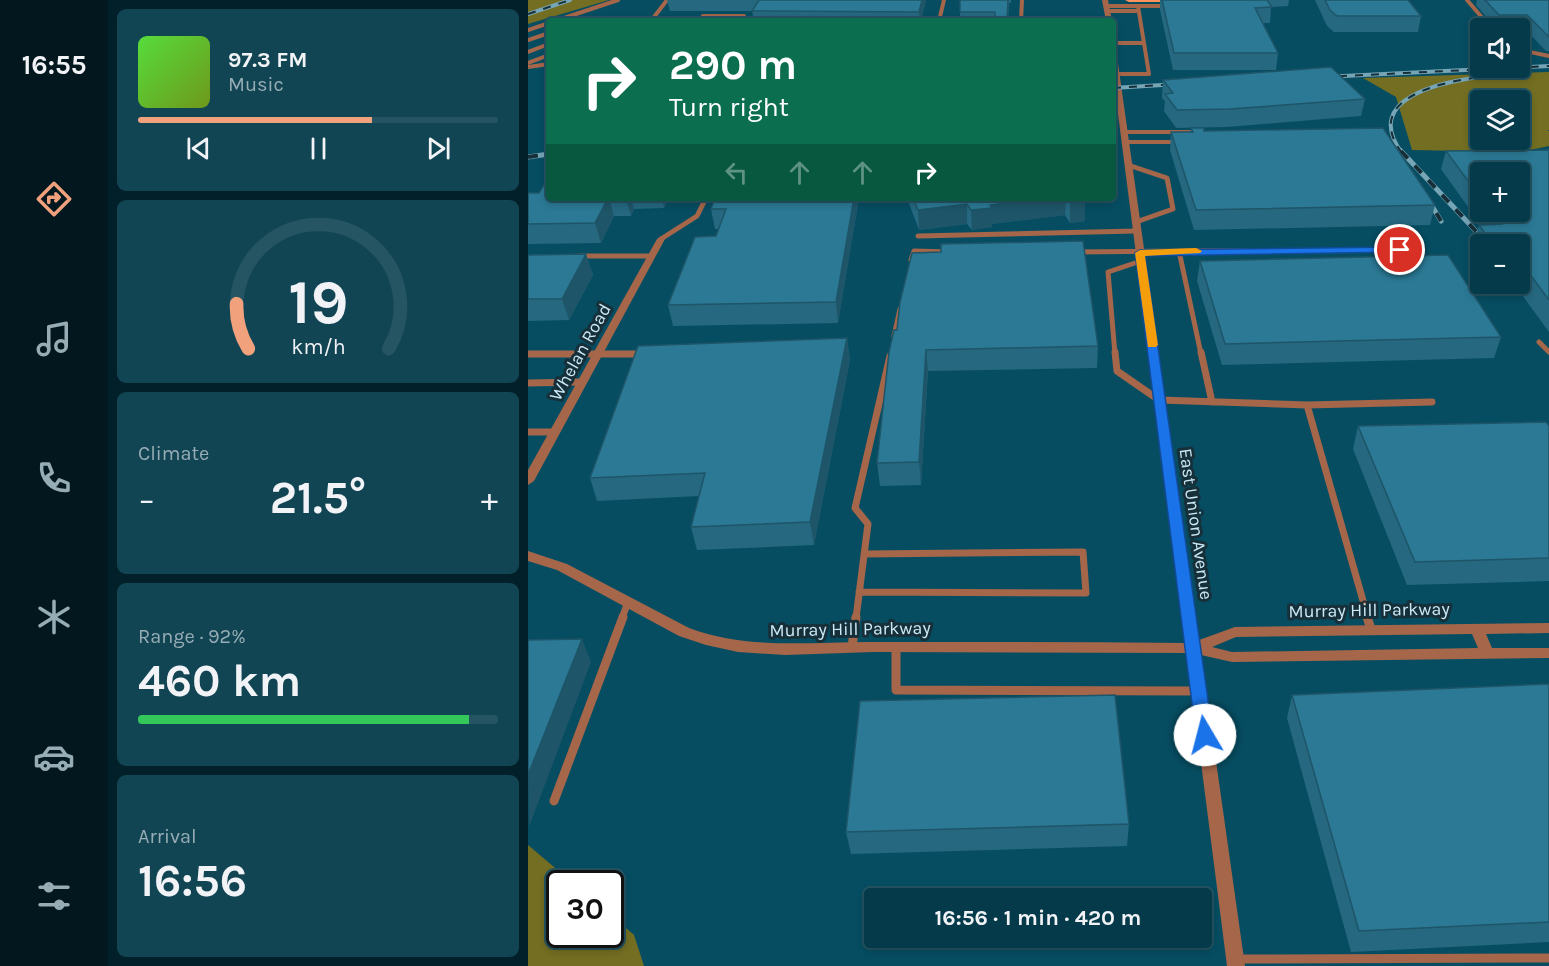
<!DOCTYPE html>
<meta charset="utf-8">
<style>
body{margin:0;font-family:Karla,sans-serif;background:#124554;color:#f1f3f6;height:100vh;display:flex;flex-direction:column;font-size:22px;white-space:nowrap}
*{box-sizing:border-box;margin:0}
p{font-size:20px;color:#97adb5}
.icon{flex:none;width:33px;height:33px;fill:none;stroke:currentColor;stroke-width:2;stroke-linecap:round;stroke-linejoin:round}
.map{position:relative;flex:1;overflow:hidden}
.sheet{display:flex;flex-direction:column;gap:9px;padding:9px;background:#022029;width:420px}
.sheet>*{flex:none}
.hud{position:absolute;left:18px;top:18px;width:570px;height:183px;border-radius:6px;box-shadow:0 3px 9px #0003,0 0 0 2px #255462;background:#0b6e4f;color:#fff;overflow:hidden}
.buttons{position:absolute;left:942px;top:18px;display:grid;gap:12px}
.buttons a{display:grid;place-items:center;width:60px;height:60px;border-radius:6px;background:#043a4a;box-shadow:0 3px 9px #0003,0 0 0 2px #255462;font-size:30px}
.speed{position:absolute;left:18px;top:870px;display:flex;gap:12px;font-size:30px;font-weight:700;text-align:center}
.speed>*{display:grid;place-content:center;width:78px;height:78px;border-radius:50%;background:#043a4a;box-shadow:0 3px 9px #0003,0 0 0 2px #255462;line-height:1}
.speed .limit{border:3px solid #111;border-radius:9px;background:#fff;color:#111}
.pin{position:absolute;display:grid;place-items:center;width:51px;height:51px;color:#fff;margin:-26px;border:3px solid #fff;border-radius:50%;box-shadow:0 2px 6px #0007}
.me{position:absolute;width:66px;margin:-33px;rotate:352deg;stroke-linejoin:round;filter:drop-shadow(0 0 4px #0008)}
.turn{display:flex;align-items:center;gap:21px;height:126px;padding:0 24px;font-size:27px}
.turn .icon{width:78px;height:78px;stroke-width:2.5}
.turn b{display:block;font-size:42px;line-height:51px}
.lanes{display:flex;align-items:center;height:57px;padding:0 24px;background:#0003;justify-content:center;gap:30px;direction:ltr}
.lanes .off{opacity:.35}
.big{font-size:45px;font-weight:700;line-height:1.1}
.sheet .card{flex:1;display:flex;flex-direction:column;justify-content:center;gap:9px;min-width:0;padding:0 21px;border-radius:9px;background:#124554}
.sheet .dial{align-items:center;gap:0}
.dial svg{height:156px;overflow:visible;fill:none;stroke:#255462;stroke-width:7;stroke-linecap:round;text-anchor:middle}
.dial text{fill:#f1f3f6;stroke:none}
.song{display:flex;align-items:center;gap:18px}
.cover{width:72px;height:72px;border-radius:9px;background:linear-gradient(135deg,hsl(110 70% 55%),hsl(80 70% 35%))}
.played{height:6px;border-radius:3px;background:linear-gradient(90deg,#f1a17c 65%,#255462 65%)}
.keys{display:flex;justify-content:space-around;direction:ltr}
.heat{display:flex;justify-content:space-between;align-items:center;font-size:33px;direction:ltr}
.charge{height:9px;border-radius:4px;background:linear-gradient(90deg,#34c759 92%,#255462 0)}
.trip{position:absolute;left:336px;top:888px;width:348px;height:60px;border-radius:6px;background:#043a4a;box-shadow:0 3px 9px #0003,0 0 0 2px #255462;font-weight:700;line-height:60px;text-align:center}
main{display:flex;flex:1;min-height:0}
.dock{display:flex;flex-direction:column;width:108px;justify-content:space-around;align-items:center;background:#02171e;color:#97adb5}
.dock .icon{width:42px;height:42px}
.dock .active{color:#f1a17c}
.dock b{font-size:27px;color:#f1f3f6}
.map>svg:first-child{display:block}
.green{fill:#736e22;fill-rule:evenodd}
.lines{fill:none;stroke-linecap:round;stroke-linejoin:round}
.service-far3{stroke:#a56649;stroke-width:4}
.service-far2{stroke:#a56649;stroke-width:5}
.service-far1{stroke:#a56649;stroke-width:7}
.service{stroke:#a56649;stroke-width:9}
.minor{fill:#a56649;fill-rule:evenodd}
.trunk{fill:#fe925b;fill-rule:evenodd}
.rail-far1-casing{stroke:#76a5b6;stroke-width:4}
.rail-casing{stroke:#76a5b6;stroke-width:5}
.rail-far1{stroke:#162f39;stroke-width:2;stroke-dasharray:8;stroke-linecap:butt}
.rail{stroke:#162f39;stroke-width:4;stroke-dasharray:10;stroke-linecap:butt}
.wall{fill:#256880;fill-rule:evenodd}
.shaded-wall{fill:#1e5568}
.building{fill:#2b7995;stroke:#1e5568;stroke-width:1.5}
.route{fill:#1a73e8;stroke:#114b97;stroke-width:1.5}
.slow{fill:#f59e0b}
.labels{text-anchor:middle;stroke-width:6;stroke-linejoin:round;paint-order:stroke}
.street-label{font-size:18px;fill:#cae8f5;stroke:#162f39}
</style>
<main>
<nav class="dock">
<b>16:55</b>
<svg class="icon active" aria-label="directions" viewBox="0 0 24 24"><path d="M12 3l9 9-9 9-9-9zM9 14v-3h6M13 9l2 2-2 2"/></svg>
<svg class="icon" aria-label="music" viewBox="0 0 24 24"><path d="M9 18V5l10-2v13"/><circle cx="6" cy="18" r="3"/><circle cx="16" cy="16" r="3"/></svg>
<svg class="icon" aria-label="phone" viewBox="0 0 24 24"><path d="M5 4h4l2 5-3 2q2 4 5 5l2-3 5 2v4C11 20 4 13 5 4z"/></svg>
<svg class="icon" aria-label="climate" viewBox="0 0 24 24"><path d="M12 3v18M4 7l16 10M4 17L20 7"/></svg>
<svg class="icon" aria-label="car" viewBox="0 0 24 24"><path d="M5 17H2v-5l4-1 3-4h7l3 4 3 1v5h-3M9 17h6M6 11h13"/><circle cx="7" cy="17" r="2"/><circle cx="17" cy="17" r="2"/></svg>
<svg class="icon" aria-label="filters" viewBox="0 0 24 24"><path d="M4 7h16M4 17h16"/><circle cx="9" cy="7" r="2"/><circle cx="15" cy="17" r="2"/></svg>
</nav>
<section class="sheet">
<div class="card">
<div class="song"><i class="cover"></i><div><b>97.3 FM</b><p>Music</p></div></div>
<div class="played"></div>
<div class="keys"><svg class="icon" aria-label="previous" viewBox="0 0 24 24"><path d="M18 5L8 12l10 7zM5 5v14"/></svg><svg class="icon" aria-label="pause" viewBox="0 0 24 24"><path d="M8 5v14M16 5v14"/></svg><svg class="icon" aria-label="next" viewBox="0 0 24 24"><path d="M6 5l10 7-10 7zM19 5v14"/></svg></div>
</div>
<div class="card dial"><svg viewBox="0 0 100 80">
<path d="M14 69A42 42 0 1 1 86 69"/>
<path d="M14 69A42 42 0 0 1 8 46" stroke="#f1a17c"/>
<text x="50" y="56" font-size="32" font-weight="700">19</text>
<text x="50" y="72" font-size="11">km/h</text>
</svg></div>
<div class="card"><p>Climate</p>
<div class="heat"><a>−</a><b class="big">21.5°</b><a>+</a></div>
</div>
<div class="card"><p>Range · 92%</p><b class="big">460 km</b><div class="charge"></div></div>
<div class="card"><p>Arrival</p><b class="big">16:56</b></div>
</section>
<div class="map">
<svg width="1021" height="966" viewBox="0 0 1021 966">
<rect width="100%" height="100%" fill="#064d62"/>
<path class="green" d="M0 0H81L0 24Z
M1021 72V130H1019L1021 131V146L992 152 884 150 868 97 835 78ZM952 100H992V140H952Z
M0 845 45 883 32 884V934H82L83 915 106 935 116 966H0Z"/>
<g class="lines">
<path class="service-far3" d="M939 0 963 28
M578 6H641
M579 11H608
M27 21 90 0
M123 21 139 0
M171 21 175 16H216L214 21
M411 21 416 0
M493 21 494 0
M544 21H581
M0 30 21 23
M0 40 21 33
M585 43H615
M992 50 1021 56
M0 52 21 44
M0 63 21 55
M0 67 21 64
M588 74H621L610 6
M596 132H668
M597 142H651"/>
<path class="service-far2" d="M600 165 639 178 645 209 608 222
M390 236 609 231
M133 239 169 216 178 198
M547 252 651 251
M51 256H124
M383 260 386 251 422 252
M366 336 372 309
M1011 342 1021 352
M587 354 580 272 613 261
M673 354 651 251 894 250"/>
<path class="service-far1" d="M587 352 589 371 631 400 779 405 840 618
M673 352 684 402
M0 354H114
M0 383 54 382
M779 405 904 402
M0 432H27
M331 592 558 593 555 552 336 554
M94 618 100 602
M328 618 340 524 327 508 362 356"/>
<path class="service" d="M839 617 843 629
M324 647 328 617
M368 647V690L670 691
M26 801 95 617
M709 959 1021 958"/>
<path class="minor" d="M574 0H580L584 21H578Z
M585 47 588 49 671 640 707 627 1021 623V633L958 634 964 648H1021V658L704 662 673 655 717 966H699L659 653 346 652 257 655 210 652 178 645 151 636 29 570 0 561V551L39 564 161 628C223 651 286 641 351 642 453 642 555 642 658 643L585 75ZM944 634 950 648 704 652 684 647 708 637Z
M133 236 137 239 6 481 0 485V470L129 239Z"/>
<path class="trunk" d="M597 0H670L666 2H601Z"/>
<defs>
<path id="rail-far1" d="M0 14 42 0
M795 77 1021 66
M585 88 651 84
M874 153C833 98 914 82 952 77"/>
<path id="rail" d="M873 151 960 244
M0 157 21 154
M898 196 913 221"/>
</defs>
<use href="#rail-far1" class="rail-far1-casing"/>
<use href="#rail" class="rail-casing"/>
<use href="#rail-far1" class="rail-far1"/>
<use href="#rail" class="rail"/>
</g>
<path class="wall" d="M139 0H398L393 21H226L224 11H142Z
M432 0H483V3H481L480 21H432Z
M632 0H761L760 6 743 7 742 23H735L750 53 748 70H645L632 10Z
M787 0H880L893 16 890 32H806L799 26Z
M949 0H1021V51H1018L995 27H967L948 5Z
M635 80 837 99 833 116 699 127 648 128 636 111 637 101 634 98Z
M663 128 676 131 907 205 902 225 666 230 642 150 643 132H662Z
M1021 150V332L986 284H992V244H952V255L945 245 951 225H953L913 169 918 151ZM952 172 992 212H952Z
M0 193 21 198H141L136 208 106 209 103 216H86L73 243 0 244Z
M187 198H331L310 323 145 326 140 305 188 236 191 229H187L183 209Z
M379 198H555L557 221 542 223 537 215 464 224V227L444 230 439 224 391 230Z
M58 254 65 275 41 320 0 321V255Z
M672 261 973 337 966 358 694 365 669 281Z
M366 330 570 346 569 368 400 371 393 485 352 486 349 463Z
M319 338 322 360 286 545 169 550 163 527 171 496 69 501 62 478Z
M830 426H1021V581L879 585 825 449Z
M1021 684V942L823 952 759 718 764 695Z
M601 824 599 846 323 854 318 832Z"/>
<path class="shaded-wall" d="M394 0H398L393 21H392L391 12Z
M80 198H81L86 216 73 243 67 223Z
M98 198H103L106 209 103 216Z
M134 198H141L136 208Z
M326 198H331V199L310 323 308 302Z
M520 198H538L537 215 464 224V227L444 230 443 210 462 205Z
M557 202V221L542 223V203Z
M439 204V224L391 230 390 210Z
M58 254 65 275 41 320 34 299Z
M319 338 322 360 286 545 282 522Z
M398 350 400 371 393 485 391 462Z
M54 639 63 662 1 827 0 775Z"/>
<path class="building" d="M231 0H394L391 12 224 11Z
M432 0H480L479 21H467V12H432Z
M634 0H739L744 7 727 8 750 53H646Z
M797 0H880L893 16H809L802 10Z
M957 0H1021V37L999 15H971Z
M803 67 837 99 702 109 649 110 637 94 645 93 635 80Z
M663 128H676V131L855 128 907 205 668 210 643 132H665Z
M1021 150V300L992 261V244H979L978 242 964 243 951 225 974 224 964 212H992V172H952V197L918 151Z
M21 177V198H80L67 223 0 224V193H11Z
M187 198H326L308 302 140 305 167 237 188 236 198 209H183Z
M385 198H520L462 205 464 208 443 210 439 204 390 210Z
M539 198H555L557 202 542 203Z
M555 241 570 346 398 350 391 462 349 463 361 352 366 330H369L372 302 384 253 413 252V244Z
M58 254 34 299H0V255Z
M920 255 973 337 697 344 672 261Z
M319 338 282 522 163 527 177 473 62 478 110 346Z
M1018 422 1021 426V558L887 562 830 426Z
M54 639 0 775V640Z
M1021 684V922L831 931 764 695Z
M587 695 601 824 318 832 332 701Z"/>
<path class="route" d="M872 247 877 250 875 252 617 256 685 735 683 740 677 743 671 740 668 735 607 253 612 250Z"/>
<path class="slow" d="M668 248 674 251 672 253 617 256 630 345 628 347H620L607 253 612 250Z"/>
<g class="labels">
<g class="street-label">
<text transform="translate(52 352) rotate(-61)" y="6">Whelan Road</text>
<text transform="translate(668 524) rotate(82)" y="6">East Union Avenue</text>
<text transform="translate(841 610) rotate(-1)" y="6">Murray Hill Parkway</text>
<text transform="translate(322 629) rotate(-1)" y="6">Murray Hill Parkway</text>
</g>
</g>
</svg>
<div class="buttons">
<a><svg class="icon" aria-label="sound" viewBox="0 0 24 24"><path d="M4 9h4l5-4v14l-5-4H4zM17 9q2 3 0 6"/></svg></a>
<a><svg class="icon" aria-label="layers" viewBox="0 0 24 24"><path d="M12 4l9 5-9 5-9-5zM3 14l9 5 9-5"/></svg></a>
<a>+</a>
<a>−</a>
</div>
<div class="speed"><div class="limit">30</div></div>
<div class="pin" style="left:872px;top:250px;background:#d93025"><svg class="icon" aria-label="arrive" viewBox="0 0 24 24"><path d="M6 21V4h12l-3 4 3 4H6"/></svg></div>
<svg class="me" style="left:677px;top:735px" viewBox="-20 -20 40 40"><circle r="19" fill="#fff"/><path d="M0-13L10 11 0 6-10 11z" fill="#1a73e8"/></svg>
<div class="trip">16:56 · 1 min · 420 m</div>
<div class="hud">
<div class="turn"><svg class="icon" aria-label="right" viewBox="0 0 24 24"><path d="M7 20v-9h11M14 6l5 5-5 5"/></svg><div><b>290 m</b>Turn right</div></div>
<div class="lanes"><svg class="icon off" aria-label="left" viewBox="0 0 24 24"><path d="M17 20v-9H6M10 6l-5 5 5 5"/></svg><svg class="icon off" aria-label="ahead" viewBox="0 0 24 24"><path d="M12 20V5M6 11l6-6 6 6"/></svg><svg class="icon off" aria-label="ahead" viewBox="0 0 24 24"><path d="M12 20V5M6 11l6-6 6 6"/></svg><svg class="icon" aria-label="right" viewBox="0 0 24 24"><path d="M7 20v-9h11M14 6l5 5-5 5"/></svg></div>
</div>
</div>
</main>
